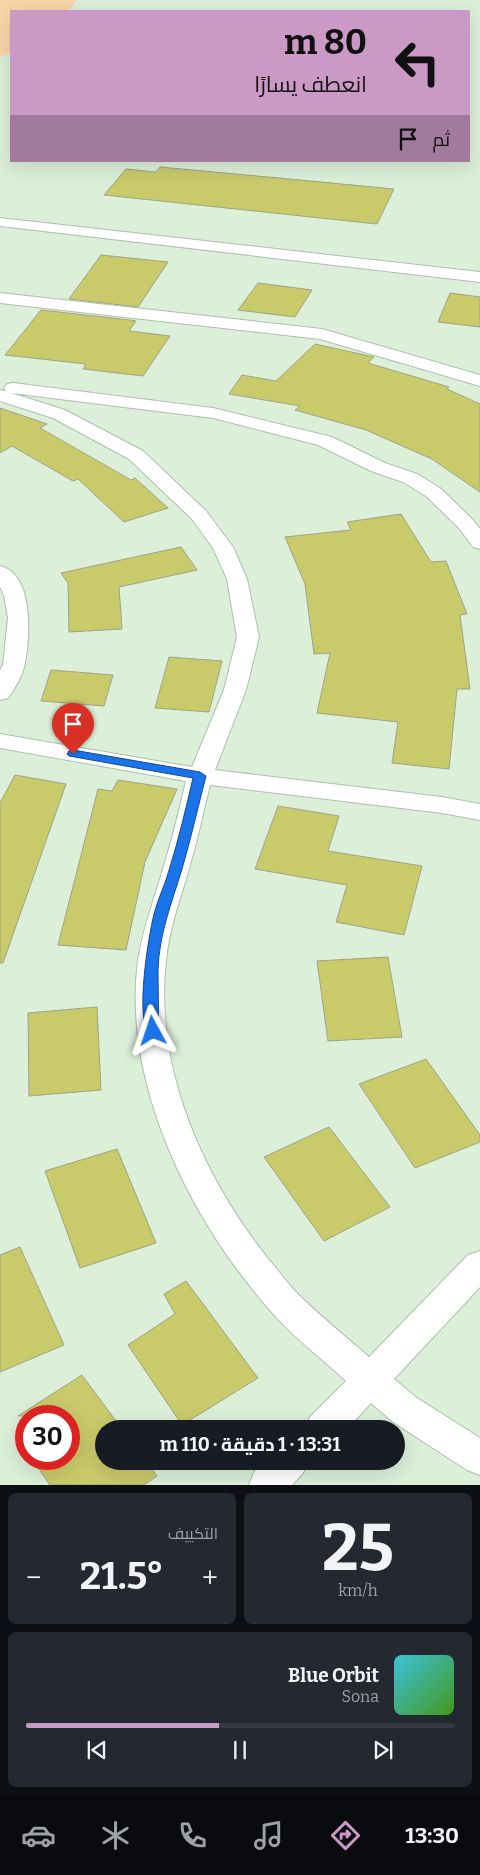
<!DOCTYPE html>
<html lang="ar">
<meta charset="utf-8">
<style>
body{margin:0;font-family:Bitter,Cairo,serif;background:#242831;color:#f1f3f6;direction:rtl;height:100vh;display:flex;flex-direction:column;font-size:19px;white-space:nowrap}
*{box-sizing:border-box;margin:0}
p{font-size:16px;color:#9ea1a6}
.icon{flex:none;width:28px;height:28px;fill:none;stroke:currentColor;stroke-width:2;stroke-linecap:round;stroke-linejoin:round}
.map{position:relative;height:1485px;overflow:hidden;direction:ltr}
.panel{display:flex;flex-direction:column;gap:8px;padding:8px;background:#0d0f14;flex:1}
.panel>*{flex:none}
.guide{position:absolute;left:10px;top:10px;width:460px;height:152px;border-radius:0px;box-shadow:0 5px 20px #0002;direction:rtl;background:#ca99c5;color:#111;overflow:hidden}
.speed{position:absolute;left:15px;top:1405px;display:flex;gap:10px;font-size:25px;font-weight:700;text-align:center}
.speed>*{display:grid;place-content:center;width:65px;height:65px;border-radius:50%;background:#171b24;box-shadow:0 5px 20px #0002;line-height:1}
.speed .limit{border:8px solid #d22;background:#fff;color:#111}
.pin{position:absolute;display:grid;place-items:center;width:42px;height:42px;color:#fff;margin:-51px -21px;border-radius:50% 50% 50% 0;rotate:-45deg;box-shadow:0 0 5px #0007}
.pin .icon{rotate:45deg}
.me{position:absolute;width:55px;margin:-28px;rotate:355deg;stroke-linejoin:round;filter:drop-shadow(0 0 4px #0008)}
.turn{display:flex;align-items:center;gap:18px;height:105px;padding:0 20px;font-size:22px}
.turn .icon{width:65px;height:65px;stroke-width:2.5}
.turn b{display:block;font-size:35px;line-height:42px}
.then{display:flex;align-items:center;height:48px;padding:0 20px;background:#0003;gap:10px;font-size:19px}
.big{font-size:38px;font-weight:700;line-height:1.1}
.panel .card{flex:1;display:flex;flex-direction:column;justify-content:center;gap:8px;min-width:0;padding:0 18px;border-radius:8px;background:#242831}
.panel .dial{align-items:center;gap:0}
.dial b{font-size:65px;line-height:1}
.song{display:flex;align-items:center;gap:15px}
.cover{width:60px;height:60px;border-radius:8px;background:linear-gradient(135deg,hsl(190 70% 55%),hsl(100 70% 35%))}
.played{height:5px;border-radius:2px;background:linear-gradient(90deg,#ca99c5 45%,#363941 45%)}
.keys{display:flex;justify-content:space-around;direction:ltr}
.heat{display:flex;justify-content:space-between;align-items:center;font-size:28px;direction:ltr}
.panel .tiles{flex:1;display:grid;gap:8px;grid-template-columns:1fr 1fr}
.card:last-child{grid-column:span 2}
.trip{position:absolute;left:95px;top:1420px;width:310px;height:50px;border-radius:25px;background:#171b24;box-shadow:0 5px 20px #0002;font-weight:700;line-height:50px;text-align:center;direction:rtl}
.menu{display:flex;height:80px;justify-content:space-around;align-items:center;background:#090b0e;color:#9ea1a6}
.menu .icon{width:35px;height:35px}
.menu .selected{color:#ca99c5}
.menu b{font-size:22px;color:#f1f3f6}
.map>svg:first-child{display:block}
.green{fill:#f7d6a8}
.building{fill:#c9ca6a;stroke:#a1a288}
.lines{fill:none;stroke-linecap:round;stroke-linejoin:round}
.street-casing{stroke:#acc1ab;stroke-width:2}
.street{fill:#fff;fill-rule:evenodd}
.route{fill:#1a73e8;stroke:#114b97}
</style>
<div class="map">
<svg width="480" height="1485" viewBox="0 0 480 1485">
<rect width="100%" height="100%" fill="#dbefd9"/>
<path class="green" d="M0 0H77L68 11H11V53L0 57Z"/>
<path class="building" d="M160 167 279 178 394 189 377 224 104 195 126 169 156 172Z
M101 255 168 262 138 307 69 299Z
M258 283 312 290 295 317 238 310Z
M450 293 480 297V327L438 322Z
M41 310 130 320 136 321 129 331 170 336 143 376 83 369 86 364 5 355Z
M315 344 374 357 368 363 449 387 447 389 480 404V492L432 459 366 430 295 410 300 406 229 394 242 375 276 381Z
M0 408 47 424 40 428 131 480 135 478 168 508 124 522 78 479 73 481 12 446 0 453Z
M401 514 431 562 446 561 467 614 460 615 470 689H457L449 769 392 763 398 722 317 713 330 653 314 654 305 584 285 537 351 530 347 522Z
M181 547 197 570 119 587 122 629 69 632 68 583 61 573Z
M169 657 222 661 209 712 155 708Z
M51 670 113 675 104 706 41 701Z
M15 775 66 784 3 963H0V803Z
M118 780 177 789 145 862 126 950 58 945 98 789 112 791Z
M278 806 339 816 328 851 422 866 404 935 336 922 347 885 255 869Z
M388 957 402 1037 328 1041 317 961Z
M97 1007 101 1090 29 1096 28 1013Z
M426 1059 480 1135V1142L415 1168 359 1084Z
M329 1127 390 1207 324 1241 264 1157Z
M117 1149 156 1243 80 1268 45 1171Z
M20 1247 64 1345 0 1372V1255Z
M186 1281 258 1378 182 1425 128 1345 175 1314 164 1294Z
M82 1375 122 1429H104V1461H146L157 1476 144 1485H50L32 1459H69V1416H18Z"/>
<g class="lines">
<defs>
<path id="street" d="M0 218 480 272V282L0 226Z
M0 293 322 329 480 375V386L320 339 0 303Z
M13 383 213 408 332 437 385 463 417 474 440 488 473 520 480 529V549L473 547 459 528 426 496 403 482 371 471 318 445 213 418 11 393 65 410 143 451 206 511 233 547 247 579 259 637 246 690 215 770 442 797 480 804V820L442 813 210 785C203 813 197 842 189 869 180 900 169 929 166 961 154 1069 203 1177 269 1260 277 1269 285 1280 293 1289 316 1313 344 1335 369 1357L468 1255 480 1251V1287L394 1379 417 1398 480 1438V1475L467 1470 393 1422 371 1403 347 1429H305L310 1417 346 1381C320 1357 291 1335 268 1308 190 1218 122 1084 138 960 143 928 154 900 163 869 172 840 179 811 186 781L0 748V734L192 767 224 690 237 637 227 579 213 548 192 519 129 459 53 418 0 401V390L6 391 4 388 7 384Z
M0 566C34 574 30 636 25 663 23 674 15 689 8 698L0 700V670L3 665 8 618 4 595 0 587Z
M265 1461H308L303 1473 292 1485H249L254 1472Z"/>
</defs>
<use href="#street" class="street-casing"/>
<use href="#street" class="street"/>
</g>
<path class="route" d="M73 750 200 772 206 776C198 807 191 838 182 869 172 902 159 934 158 970 158 979 159 1031 158 1034L153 1036 148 1034C136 1013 148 939 154 914 158 898 166 883 170 867 179 838 186 808 193 778L69 756 67 754 69 751Z"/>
</svg>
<div class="speed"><div class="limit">30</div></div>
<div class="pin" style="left:73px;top:754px;background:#d93025"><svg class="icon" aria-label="arrive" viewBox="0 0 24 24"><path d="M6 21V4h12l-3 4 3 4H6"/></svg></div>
<svg class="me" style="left:153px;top:1031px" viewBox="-20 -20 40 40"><path d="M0-17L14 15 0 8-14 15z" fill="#1a73e8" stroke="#fff" stroke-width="4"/></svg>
<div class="trip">13:31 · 1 دقيقة · 110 m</div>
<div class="guide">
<div class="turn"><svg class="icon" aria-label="left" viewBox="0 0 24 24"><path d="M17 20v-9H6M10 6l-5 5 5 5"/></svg><div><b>80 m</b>انعطف يسارًا</div></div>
<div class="then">ثم<svg class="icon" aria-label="arrive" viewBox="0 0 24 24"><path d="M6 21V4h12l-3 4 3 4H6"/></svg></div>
</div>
</div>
<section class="panel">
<div class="tiles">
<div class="card dial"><b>25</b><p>km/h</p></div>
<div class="card"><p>التكييف</p>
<div class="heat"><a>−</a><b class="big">21.5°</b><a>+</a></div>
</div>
<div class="card">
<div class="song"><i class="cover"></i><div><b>Blue Orbit</b><p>Sona</p></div></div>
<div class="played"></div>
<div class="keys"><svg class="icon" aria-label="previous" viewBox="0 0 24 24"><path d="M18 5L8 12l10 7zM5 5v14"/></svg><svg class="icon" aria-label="pause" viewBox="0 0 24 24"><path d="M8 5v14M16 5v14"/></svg><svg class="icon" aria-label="next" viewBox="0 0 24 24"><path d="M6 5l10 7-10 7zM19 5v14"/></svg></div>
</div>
</div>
</section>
<nav class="menu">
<b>13:30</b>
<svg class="icon selected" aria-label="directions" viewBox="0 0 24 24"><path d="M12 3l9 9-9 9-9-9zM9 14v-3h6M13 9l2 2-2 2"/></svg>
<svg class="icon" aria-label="music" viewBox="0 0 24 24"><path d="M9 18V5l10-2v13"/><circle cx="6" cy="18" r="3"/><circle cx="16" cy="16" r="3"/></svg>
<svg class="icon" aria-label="phone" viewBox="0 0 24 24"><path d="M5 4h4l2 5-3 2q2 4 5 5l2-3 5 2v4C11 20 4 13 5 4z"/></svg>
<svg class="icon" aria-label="climate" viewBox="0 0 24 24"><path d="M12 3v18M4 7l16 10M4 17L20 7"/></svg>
<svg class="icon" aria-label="car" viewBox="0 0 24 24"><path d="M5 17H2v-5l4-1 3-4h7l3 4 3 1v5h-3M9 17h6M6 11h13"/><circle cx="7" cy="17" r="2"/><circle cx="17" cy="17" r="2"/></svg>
</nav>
